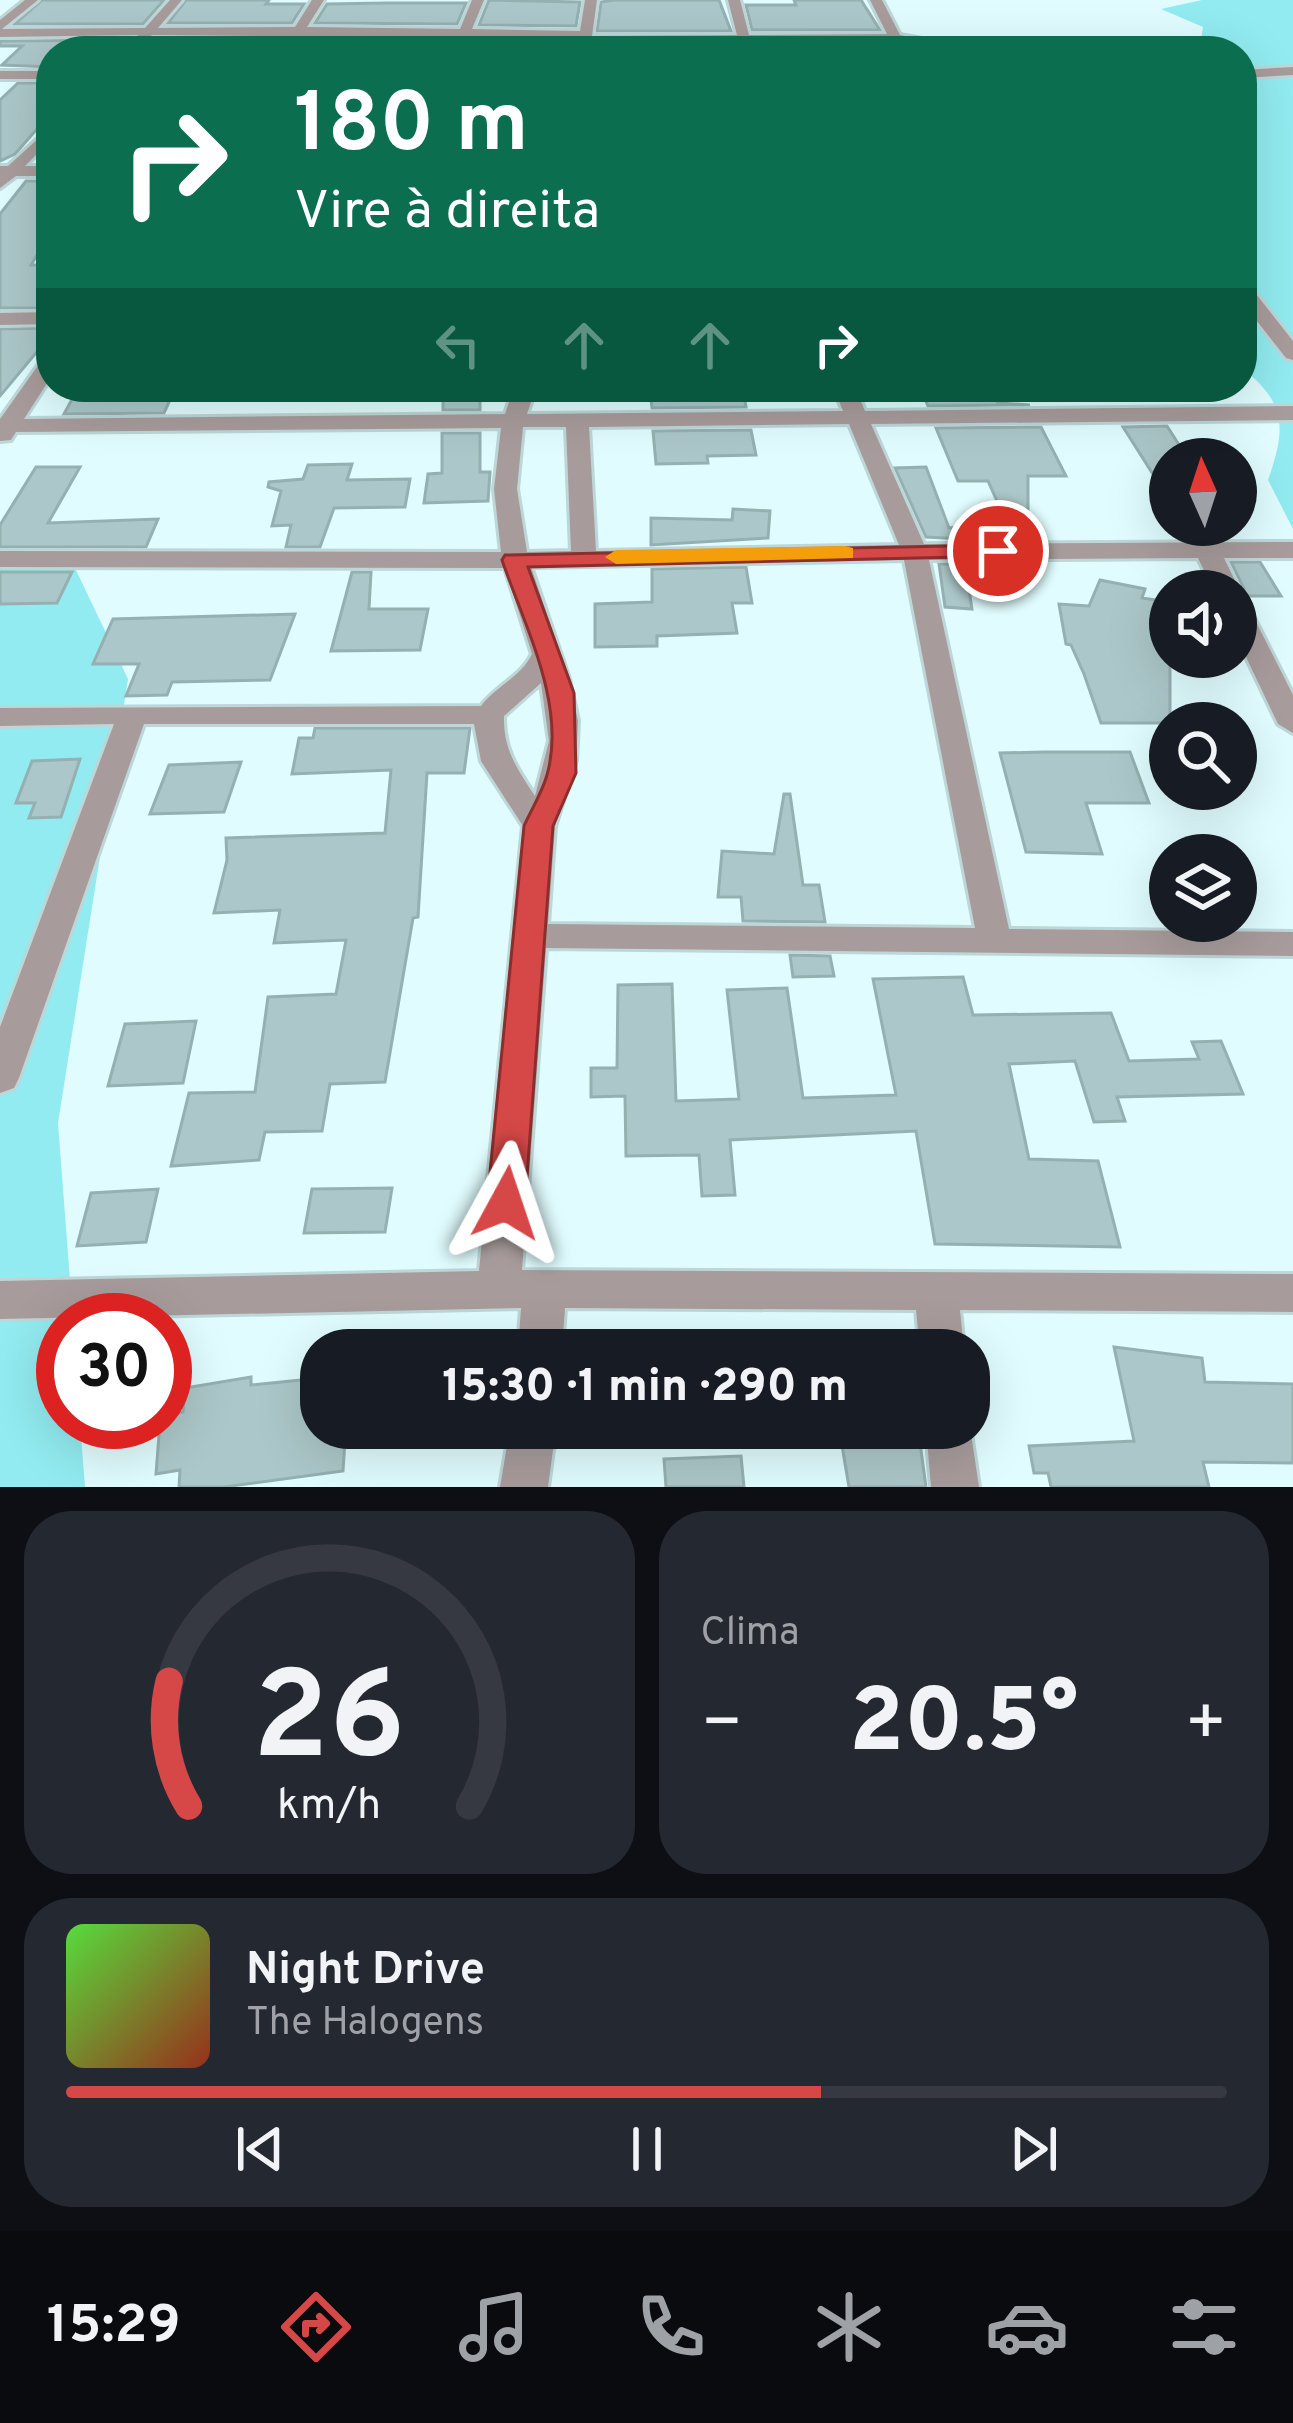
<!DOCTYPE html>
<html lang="pt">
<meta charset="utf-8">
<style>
body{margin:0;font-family:Overpass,sans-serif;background:#242831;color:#f1f3f6;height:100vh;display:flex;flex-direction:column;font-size:45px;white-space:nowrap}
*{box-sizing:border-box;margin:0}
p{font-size:39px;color:#9ea1a6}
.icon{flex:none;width:66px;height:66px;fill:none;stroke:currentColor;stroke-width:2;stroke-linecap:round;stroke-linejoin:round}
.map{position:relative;height:1487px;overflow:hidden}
.side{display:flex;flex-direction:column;gap:24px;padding:24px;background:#0d0f14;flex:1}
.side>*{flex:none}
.top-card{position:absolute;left:36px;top:36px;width:1221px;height:366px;border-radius:48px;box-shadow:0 12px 48px #0002;background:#0b6e4f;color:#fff;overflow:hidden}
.needle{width:78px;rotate:357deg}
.tools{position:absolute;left:1149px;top:438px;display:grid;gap:24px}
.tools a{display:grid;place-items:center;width:108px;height:108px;border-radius:50%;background:#171b24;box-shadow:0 12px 48px #0002;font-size:60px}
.speed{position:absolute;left:36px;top:1293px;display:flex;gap:24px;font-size:60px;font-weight:700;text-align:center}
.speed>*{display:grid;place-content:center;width:156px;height:156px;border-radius:50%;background:#171b24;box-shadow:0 12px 48px #0002;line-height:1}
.speed .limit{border:18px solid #d22;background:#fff;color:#111}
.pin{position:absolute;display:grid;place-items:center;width:102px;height:102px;color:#fff;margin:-51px;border:6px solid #fff;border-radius:50%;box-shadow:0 3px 12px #0007}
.me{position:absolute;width:132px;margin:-66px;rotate:5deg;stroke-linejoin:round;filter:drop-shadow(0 0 9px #0008)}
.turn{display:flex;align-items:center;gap:42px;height:252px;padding:0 60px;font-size:54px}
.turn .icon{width:156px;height:156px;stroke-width:2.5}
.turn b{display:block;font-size:84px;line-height:102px}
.lanes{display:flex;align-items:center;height:114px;padding:0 60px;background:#0003;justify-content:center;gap:60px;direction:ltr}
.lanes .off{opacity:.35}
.big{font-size:90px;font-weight:800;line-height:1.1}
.side .tile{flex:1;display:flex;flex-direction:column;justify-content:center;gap:18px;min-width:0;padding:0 42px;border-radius:48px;background:#242831}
.side .dial{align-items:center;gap:0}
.dial svg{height:312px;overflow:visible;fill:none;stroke:#363941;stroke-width:7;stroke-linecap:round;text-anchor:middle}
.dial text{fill:#f1f3f6;stroke:none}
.song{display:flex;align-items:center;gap:36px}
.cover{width:144px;height:144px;border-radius:18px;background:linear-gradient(135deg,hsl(110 70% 55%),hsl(10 70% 35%))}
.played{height:12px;border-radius:6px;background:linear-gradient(90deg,#d64747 65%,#363941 65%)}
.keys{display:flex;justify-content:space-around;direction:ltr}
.heat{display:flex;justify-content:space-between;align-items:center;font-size:66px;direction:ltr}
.side .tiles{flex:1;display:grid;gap:24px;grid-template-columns:1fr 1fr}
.tile:last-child{grid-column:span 2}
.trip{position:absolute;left:300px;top:1329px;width:690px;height:120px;border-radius:48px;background:#171b24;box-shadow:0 12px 48px #0002;font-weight:800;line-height:120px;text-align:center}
.menu{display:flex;height:192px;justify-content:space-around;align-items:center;background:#090b0e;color:#9ea1a6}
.menu .icon{width:84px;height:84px}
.menu .selected{color:#d64747}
.menu b{font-size:54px;color:#f1f3f6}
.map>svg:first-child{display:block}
.green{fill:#91ebf0}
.building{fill:#acc7c9;stroke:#95b0b1;stroke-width:3}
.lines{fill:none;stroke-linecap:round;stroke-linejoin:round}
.street-casing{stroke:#bdd6d7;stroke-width:6}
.street{fill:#a79c9b;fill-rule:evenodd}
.route{fill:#d64747;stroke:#8b2e2e;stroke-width:3}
.slow{fill:#f59e0b}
</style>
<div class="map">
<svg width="1293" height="1487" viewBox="0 0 1293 1487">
<rect width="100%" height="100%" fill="#e0fcfe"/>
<path class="green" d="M1202 0H1293V529L1268 480C1286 429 1287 403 1242 368V51H1199L1203 27 1161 9Z
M0 532 64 545 128 679 58 1123 73 1320H63V1422H80L85 1487H0Z"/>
<path class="building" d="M42 0H164L143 24H15Z
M186 0H269L266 4H304L292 23H168Z
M489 0 580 2 576 26 479 25Z
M615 0H719L731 31H597L601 2Z
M794 0H861L880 30H752L746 5H796Z
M387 3H466L457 24 315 23 327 4Z
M130 40 140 50 154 40 376 42 375 48 319 49 314 45 246 46 244 51H51V67L2 65 22 46H0V41Z
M432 42 533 43 532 49 432 51Z
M18 83H51V113L15 154 0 161V100Z
M26 181H51V232L31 265H51V308H0V214Z
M51 328V335L0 396V329Z
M108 387H176L164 413 64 414 76 392 105 391Z
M443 389H480V410H443Z
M990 389 998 403 1030 405 928 406 922 392Z
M743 390 746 407 652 408 650 391Z
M1167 426 1188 459H1170V501L1123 427Z
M1041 427 1066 476H1028V510H1001L988 481H958L936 428Z
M751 430 756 455 707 456 708 463 656 464 653 431Z
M442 433H480V472H490L488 501 424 503 428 474 442 473Z
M352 464 347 480 410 479 405 507 334 508 320 547H286L291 525 272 526 281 491 268 487 269 482 303 479 308 465Z
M36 467H80L48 523 158 519 146 547H0V525Z
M926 467 949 528 959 527 961 539 926 537 895 468Z
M733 509 770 511 768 538 651 545V518L732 520Z
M1231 562H1260L1281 596H1242L1244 589Z
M939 564H965L972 609 945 607Z
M746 567 752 603H732L737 633 657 636V646L595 647V604L652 602V569Z
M0 572H72L57 603 0 604Z
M352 572H371L369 609H428L420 650 331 651Z
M1100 580 1145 589 1142 598 1170 602V723H1101L1084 674 1071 645 1066 644 1059 604 1089 606Z
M295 614 270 680 172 682 167 695 126 696 139 664H93L113 619Z
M315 728H470L464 773H427L418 917 413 918 385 1082 330 1084 322 1131 265 1132 259 1160 171 1166 189 1093 255 1092 268 997 336 994 346 940 274 943 280 910 214 913 227 860 226 838 385 833 391 770 292 774 299 738H313Z
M1044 752H1130L1149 803H1086L1102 854 1026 852 1000 753Z
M80 759 61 817 29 818 35 803H16L32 761Z
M241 762 224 812 150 814 169 765Z
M784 794H790L803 885H819L825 922 743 921 741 897H718L722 851 774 854Z
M790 955 830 956 834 976 793 977Z
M963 977 973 1015 1111 1013 1129 1061 1199 1059 1192 1042 1221 1041 1243 1094 1117 1097 1125 1121 1094 1122 1075 1061 1009 1064 1029 1159 1098 1161 1120 1247 935 1244 916 1131 730 1140 735 1195 702 1196 699 1155 626 1156 625 1096 591 1097V1068H617L618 985 672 984 676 1101 739 1099 727 990 787 988 803 1098 896 1095 873 979Z
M196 1021 183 1083 108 1086 125 1024Z
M392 1188 385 1232 304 1233 312 1189Z
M158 1189 146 1242 77 1246 91 1193Z
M1114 1347 1202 1358 1205 1382 1293 1384V1463L1203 1462 1209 1487H1051L1048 1473H1034L1029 1446 1134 1441Z
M251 1377V1385L321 1378V1428H330V1442L345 1440 343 1471 224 1487H179L180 1470 156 1474 160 1422H165V1415L183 1412 185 1388Z
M839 1428H918L926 1487H849Z
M741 1456 744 1487H666L664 1459Z"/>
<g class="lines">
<defs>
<path id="street" d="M25 0H38L2 29 145 28 170 0H182L158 28 295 27 312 0H324L307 27 460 29 472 0H484L472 29 580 31 585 0H597L592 36 737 35 728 0H740L749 35 887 34 870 0H882L900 35 987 51 904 43 908 51H896L891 42 751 43 753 51H741L739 43 589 44 583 51H571L579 39 152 35 140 45 134 41 138 35 0 37V20Z
M1293 67V75L1242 78V70Z
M0 71H51V79H0Z
M51 127V140L25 166H51V176H16L0 188V166H8Z
M1242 283 1249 285 1293 341V360L1286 358 1242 302Z
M51 312V324L0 325V313Z
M51 355V377L24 419 505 414 514 387H536L527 414 843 411 833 387H855L865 411 1293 406V420L871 424 924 544 1293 542V558H1224L1240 591 1236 597V591H1214L1198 558 929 560 1009 929 1293 932V956L546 948 522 1270 1293 1274V1312L960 1310 964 1350H920L916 1310 565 1308 562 1350H518L521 1308 0 1319V1281L479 1271 523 826 481 761 474 724H144L19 1078 14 1088 0 1093V1027L114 724 0 726V708L481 706C496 686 521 677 532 654L505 568 0 567V551L501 552 494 489 501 428 16 432 11 440 0 441V419L44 357ZM849 424 899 545 596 551 589 427ZM523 427H566L571 551 527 552 517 489ZM904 560 975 928 548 924 555 826 576 760 578 721 569 679 531 567ZM541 683 549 741 535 796C517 769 503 749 504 716Z
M1236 600 1249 608 1293 695V733L1278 724 1236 636Z
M969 1420 979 1487H931L926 1428H969Z
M510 1428H556L548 1487H500Z"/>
</defs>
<use href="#street" class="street-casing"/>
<use href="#street" class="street"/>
</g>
<path class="route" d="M998 545 1010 551 1006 556 528 567 574 693 576 773 553 826 525 1203 519 1214 506 1219 493 1214 487 1203 524 826C531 810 542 793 547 775 567 705 524 625 502 560L505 555Z"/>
<path class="slow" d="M845 546 853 548V558L616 564 605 557 616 550Z"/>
</svg>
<div class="tools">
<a><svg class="needle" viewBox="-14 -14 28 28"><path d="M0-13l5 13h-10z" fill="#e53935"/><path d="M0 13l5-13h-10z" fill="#9ea1a6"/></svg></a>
<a><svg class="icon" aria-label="sound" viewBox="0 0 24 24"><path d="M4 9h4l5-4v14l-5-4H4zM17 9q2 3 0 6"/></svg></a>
<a><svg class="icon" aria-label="search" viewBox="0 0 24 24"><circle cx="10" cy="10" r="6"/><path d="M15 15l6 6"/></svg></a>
<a><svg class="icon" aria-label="layers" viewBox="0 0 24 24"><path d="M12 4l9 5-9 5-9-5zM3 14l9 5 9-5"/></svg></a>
</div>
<div class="speed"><div class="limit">30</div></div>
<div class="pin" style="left:998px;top:551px;background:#d93025"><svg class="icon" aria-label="arrive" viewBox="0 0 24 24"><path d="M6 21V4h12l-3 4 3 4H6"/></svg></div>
<svg class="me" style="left:506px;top:1203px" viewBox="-20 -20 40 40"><path d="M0-17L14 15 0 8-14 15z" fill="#d64747" stroke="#fff" stroke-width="4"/></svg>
<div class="trip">15:30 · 1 min · 290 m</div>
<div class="top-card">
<div class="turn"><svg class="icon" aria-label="right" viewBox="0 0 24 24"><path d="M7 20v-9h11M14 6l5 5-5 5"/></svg><div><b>180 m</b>Vire à direita</div></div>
<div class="lanes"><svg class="icon off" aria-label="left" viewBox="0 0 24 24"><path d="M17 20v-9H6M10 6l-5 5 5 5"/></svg><svg class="icon off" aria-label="ahead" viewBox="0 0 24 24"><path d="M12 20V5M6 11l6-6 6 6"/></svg><svg class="icon off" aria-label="ahead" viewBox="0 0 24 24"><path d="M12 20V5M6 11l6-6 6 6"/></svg><svg class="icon" aria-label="right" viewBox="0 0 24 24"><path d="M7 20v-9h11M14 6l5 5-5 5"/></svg></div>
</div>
</div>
<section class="side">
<div class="tiles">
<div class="tile dial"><svg viewBox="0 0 100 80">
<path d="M14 69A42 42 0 1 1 86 69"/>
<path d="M14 69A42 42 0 0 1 9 37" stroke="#d64747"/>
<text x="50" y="56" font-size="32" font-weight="700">26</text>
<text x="50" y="72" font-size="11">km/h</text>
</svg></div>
<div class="tile"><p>Clima</p>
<div class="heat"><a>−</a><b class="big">20.5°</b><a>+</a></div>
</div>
<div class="tile">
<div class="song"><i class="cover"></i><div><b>Night Drive</b><p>The Halogens</p></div></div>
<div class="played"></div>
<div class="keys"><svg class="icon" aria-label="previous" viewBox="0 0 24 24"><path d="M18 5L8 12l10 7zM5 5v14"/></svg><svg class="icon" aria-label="pause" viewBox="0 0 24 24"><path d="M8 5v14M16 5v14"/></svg><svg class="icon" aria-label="next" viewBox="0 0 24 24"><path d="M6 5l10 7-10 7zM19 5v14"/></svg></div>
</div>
</div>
</section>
<nav class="menu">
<b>15:29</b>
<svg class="icon selected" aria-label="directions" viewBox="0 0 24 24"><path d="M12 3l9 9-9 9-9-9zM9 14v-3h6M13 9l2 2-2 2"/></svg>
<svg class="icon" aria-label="music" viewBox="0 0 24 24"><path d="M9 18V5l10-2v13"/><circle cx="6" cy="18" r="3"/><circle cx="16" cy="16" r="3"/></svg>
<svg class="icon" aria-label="phone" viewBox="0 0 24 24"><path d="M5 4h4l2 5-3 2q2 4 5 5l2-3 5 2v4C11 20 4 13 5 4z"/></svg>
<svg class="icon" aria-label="climate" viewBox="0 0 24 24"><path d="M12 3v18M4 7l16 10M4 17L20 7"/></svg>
<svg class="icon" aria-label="car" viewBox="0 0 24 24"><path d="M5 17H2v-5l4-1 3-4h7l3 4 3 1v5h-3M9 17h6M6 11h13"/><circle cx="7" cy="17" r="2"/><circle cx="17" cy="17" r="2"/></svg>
<svg class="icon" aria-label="filters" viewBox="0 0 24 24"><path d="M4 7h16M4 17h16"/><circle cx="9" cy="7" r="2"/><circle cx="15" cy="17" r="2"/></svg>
</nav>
